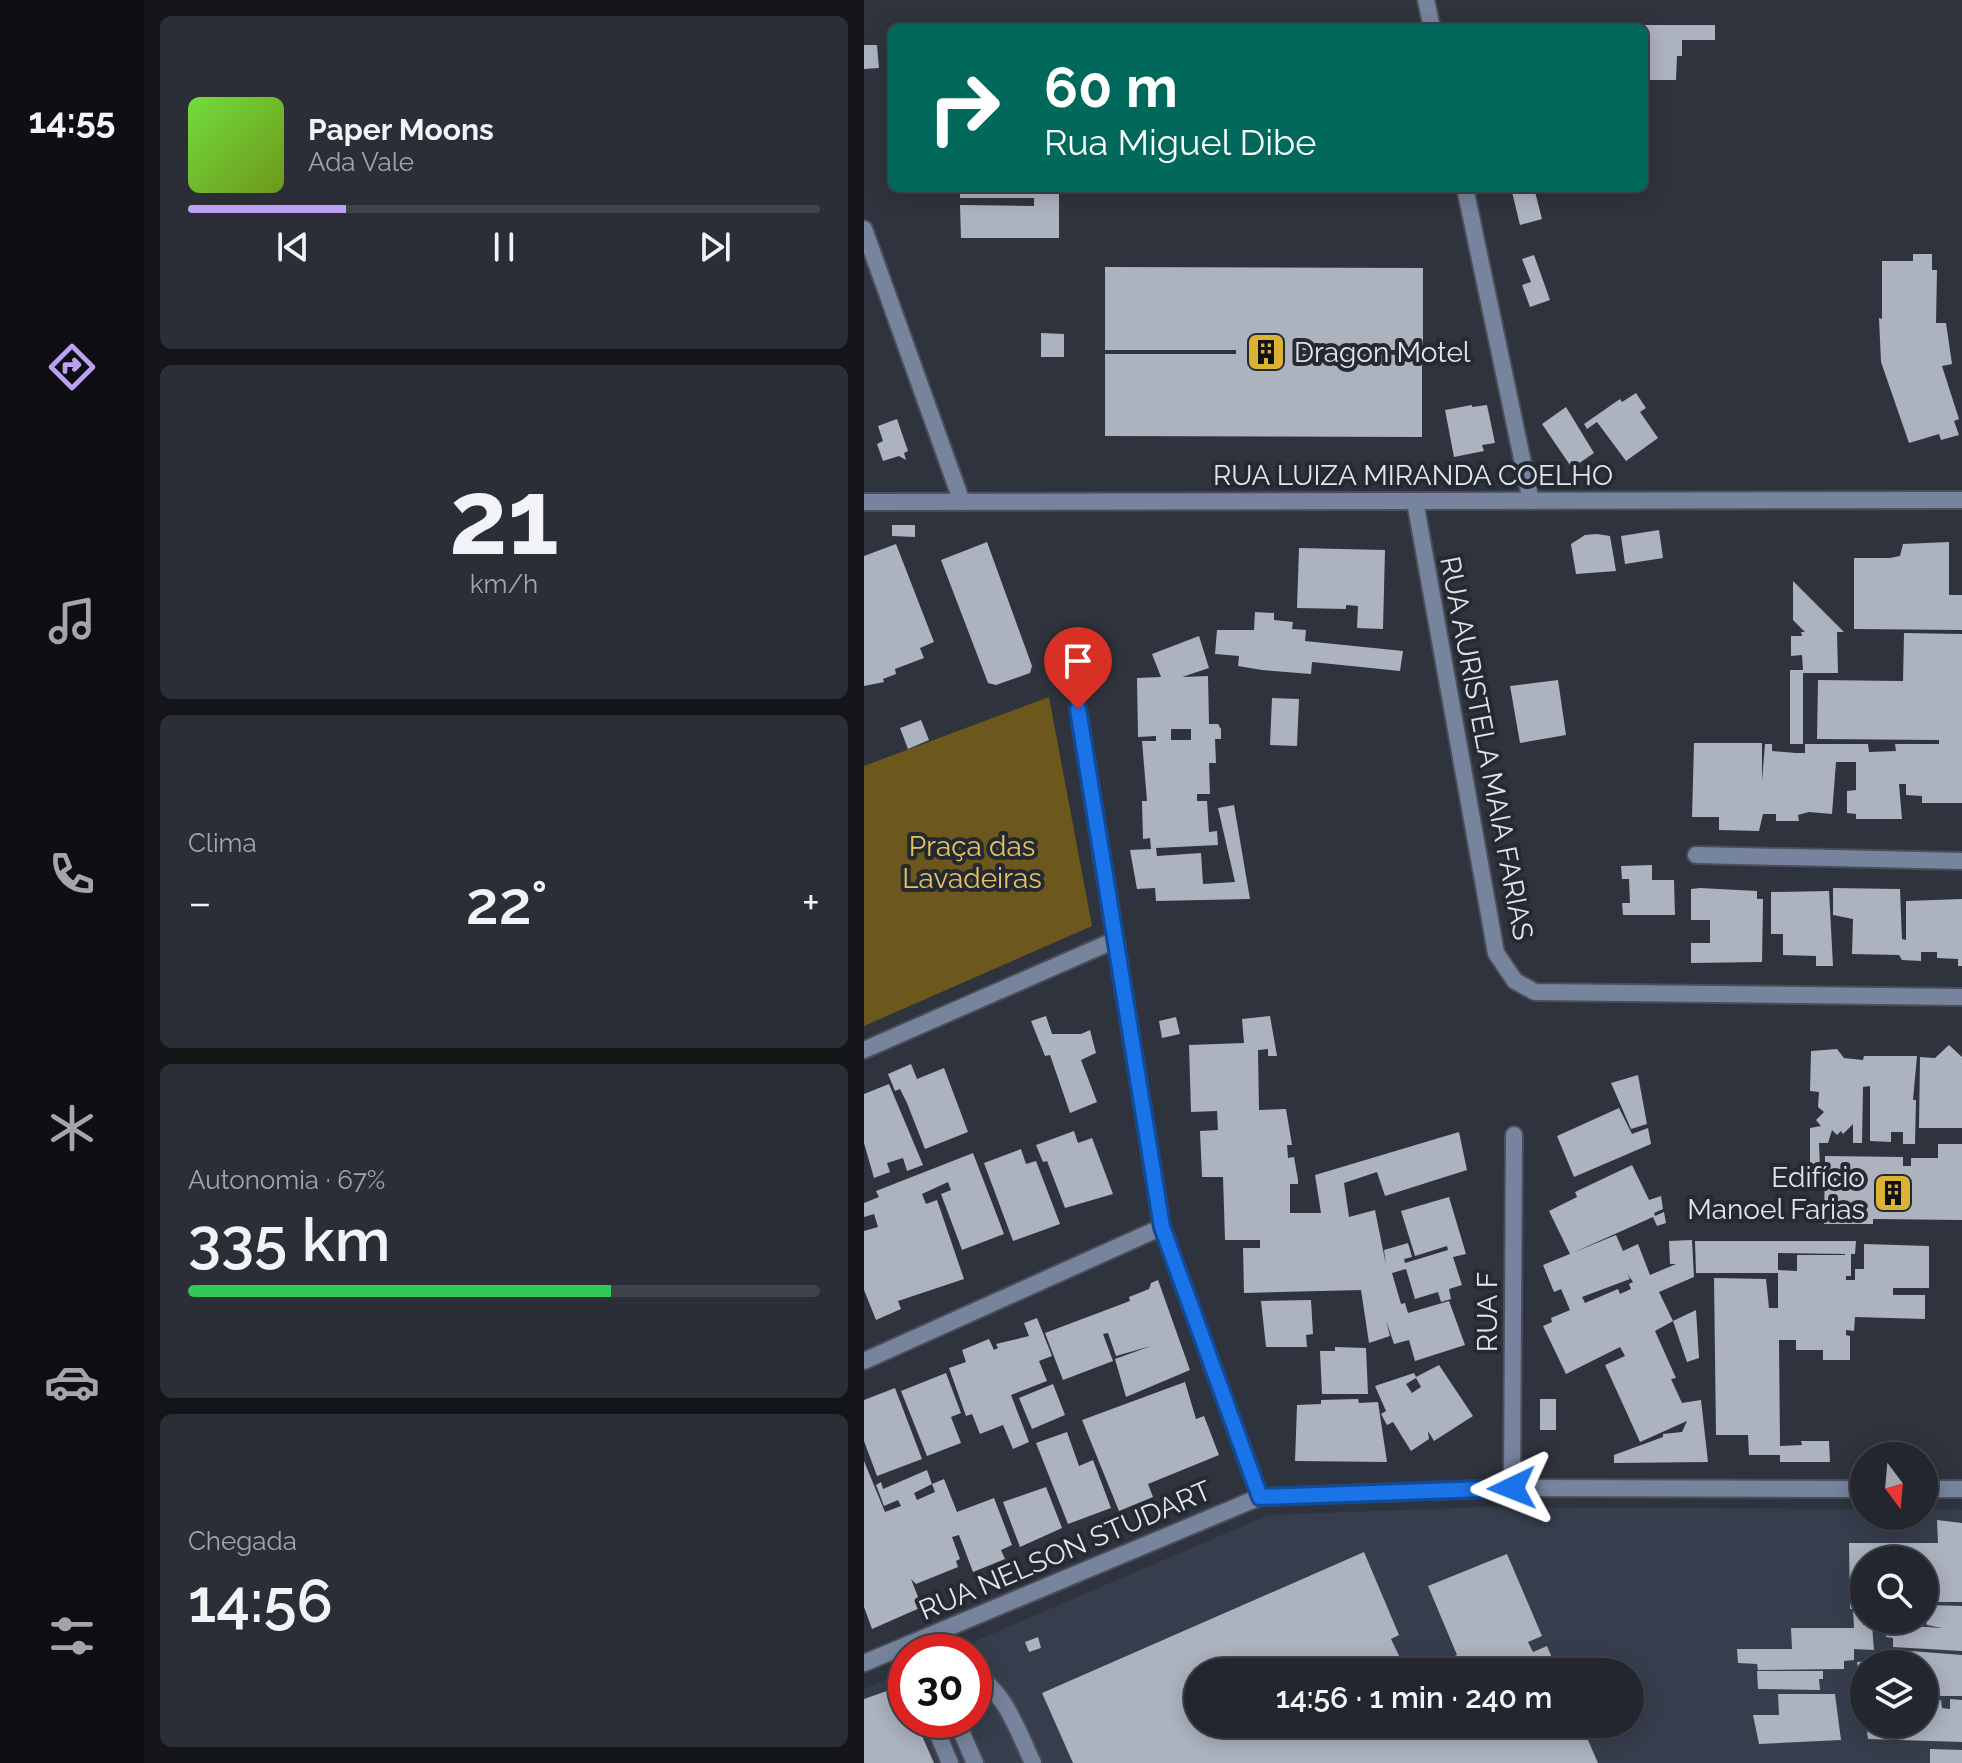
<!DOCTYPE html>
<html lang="pt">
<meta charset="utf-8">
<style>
body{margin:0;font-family:Raleway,sans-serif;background:#2b2e36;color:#f1f3f6;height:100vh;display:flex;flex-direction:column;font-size:30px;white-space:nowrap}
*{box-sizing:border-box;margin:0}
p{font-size:26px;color:#a3a5aa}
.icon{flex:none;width:44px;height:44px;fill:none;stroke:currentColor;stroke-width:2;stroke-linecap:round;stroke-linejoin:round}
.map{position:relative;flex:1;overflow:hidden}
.sheet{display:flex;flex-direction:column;gap:16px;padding:16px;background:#131519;width:720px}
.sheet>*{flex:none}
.hud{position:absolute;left:24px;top:24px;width:760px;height:168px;border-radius:12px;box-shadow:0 4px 20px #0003,0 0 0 2px #40434a;background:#00695c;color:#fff;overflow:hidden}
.needle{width:52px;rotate:164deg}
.tools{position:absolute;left:986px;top:1442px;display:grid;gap:16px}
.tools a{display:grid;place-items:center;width:88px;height:88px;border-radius:50%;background:#23262e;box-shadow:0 4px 20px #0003,0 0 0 2px #40434a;font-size:40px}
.speed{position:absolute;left:24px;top:1634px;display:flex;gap:16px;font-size:40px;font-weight:700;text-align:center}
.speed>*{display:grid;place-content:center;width:104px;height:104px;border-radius:50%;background:#23262e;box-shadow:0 4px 20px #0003,0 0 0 2px #40434a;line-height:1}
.speed .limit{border:12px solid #d22;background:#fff;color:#111}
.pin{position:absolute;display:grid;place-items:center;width:68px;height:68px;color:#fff;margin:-82px -34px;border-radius:50% 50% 50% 0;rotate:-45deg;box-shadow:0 0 8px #0007}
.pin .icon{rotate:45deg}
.me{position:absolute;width:88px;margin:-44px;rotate:268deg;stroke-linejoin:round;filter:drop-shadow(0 0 6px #0008)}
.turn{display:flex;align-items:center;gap:28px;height:168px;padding:0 24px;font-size:36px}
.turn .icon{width:104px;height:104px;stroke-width:2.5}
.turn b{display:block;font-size:56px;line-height:68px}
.big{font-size:60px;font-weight:600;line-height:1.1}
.sheet .tile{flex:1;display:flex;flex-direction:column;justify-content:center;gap:12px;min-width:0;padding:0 28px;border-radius:12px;background:#2b2e36}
.sheet .dial{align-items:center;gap:0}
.dial b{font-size:104px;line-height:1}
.song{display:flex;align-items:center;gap:24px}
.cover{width:96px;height:96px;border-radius:12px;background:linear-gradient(135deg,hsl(100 70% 55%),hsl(80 70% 35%))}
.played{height:8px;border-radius:4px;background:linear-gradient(90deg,#bca0f2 25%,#40434a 25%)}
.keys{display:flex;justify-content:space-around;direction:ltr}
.heat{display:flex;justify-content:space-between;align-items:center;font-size:44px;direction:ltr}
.charge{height:12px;border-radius:6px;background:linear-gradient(90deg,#34c759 67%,#40434a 0)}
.trip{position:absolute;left:320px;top:1658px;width:460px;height:80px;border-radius:40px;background:#23262e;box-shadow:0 4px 20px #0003,0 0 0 2px #40434a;font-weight:600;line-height:80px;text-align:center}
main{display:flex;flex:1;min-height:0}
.tab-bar{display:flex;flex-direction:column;width:144px;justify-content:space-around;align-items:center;background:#0e0f12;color:#a3a5aa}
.tab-bar .icon{width:56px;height:56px}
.tab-bar .selected{color:#bca0f2}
.tab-bar b{font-size:36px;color:#f1f3f6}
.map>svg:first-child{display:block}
.built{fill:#363e4d;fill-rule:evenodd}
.green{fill:#6c581d}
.building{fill:#acb2be;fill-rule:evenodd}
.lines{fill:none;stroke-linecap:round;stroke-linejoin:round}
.service-casing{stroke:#4b4f59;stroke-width:20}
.minor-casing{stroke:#4b4f59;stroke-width:20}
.tertiary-casing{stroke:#4b4f59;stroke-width:20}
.service{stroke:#77849e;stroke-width:16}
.minor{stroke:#77849e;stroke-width:16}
.tertiary{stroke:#77849e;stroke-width:16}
.route-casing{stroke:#114b97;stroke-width:20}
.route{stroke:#1a73e8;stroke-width:14}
.labels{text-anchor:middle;stroke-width:8;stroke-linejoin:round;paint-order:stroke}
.poi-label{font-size:28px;fill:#e1e4ea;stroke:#252932;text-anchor:start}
.street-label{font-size:28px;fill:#e1e4ea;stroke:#252932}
.park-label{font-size:28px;fill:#e6c361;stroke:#252932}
</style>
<main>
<nav class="tab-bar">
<b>14:55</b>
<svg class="icon selected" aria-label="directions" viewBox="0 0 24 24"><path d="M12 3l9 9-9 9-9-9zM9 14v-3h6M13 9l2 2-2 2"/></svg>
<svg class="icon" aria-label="music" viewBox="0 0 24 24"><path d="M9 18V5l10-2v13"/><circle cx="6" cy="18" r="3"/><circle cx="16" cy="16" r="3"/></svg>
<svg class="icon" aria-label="phone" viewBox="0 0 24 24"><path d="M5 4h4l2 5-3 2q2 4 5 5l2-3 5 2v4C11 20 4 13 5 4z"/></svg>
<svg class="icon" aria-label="climate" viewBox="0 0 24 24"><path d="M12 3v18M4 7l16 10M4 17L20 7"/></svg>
<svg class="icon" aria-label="car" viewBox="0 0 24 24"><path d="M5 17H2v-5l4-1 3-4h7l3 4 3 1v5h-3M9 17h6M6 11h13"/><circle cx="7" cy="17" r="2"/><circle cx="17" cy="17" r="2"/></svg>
<svg class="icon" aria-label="filters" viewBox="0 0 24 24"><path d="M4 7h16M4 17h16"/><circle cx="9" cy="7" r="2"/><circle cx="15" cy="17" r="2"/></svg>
</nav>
<section class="sheet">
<div class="tile">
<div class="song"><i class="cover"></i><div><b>Paper Moons</b><p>Ada Vale</p></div></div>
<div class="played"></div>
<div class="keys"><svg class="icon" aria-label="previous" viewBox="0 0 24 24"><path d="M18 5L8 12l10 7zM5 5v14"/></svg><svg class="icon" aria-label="pause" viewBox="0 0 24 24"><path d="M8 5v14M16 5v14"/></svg><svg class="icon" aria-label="next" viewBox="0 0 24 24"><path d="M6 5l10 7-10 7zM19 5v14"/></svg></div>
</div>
<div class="tile dial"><b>21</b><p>km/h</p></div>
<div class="tile"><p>Clima</p>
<div class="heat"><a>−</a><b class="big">22°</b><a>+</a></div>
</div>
<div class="tile"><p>Autonomia · 67%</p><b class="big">335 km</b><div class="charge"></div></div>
<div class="tile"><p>Chegada</p><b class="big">14:56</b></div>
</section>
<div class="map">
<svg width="1098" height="1763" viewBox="0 0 1098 1763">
<rect width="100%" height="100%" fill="#2f333d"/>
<path class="built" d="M620 1507 1000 1509V1516H1060V1509L1098 1510V1763H0V1689L42 1671V1720H110V1652H86L404 1515ZM1000 1560H1060V1620H1000ZM1000 1664H1060V1724H1000ZM334 1672H766V1724H334Z"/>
<path class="green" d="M185 697 228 926 0 1026V766Z"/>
<path class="building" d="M780 25H851V40H818V56H813L812 80H780Z
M0 45H13L15 68 0 69Z
M96 188H195V238H97L96 205 170 206V198H96Z
M647 188H670L678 219 656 225Z
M1049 254H1068V270H1073L1072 323H1082L1088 364 1078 366 1095 419 1090 421 1095 435 1077 440 1075 434 1045 443 1017 362 1015 318 1018 319V261H1049Z
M670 255 686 300 666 307 658 285 667 282 658 259Z
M241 267 559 268V350H432V354L558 355V437L241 436V354H372V350H241Z
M177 333 200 334V357H177Z
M772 393 782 408 776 412 794 438 762 461 733 422 723 429 720 424 756 399 758 402Z
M608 405V407L623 405 631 443 618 445 620 451 590 457 581 410Z
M702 407 730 453 708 468 678 424Z
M33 419 44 451 40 453 42 460 35 456 19 461 13 444 19 441 14 426Z
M28 525H51V537L28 536Z
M795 530 799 558 761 564 757 536Z
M733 534 746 536 752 571 712 574 707 544 721 535Z
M123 542 168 666 166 673 132 685 124 683 77 560Z
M1085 542V595H1098V630L990 629V558H1026L1036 556 1039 544Z
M32 544 70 642 56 648 60 658 31 669 32 674 19 679 20 682 0 686V556Z
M435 548 521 550 519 629 493 628 494 606 482 605V609L433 608Z
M929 581 980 632H973L974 673H939V744H926V670H939L938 655 927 656V636H938L937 632H941L929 620Z
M391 612 410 613V620L429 622 428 629 442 630 441 641 539 651 536 671 448 662 447 674 398 670 374 666 375 656 351 654 353 630H390Z
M1040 633 1098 634V803H1058V796L1042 795V784H1035L1038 819H992V814L983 813V791L992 790V762H972L968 814 945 812 934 815 935 821H912V814H899L895 831 855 830V817H828L830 743H898V781L901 744H908V751L932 753H941V744H1004L1005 752 1032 751 1031 744H1075V740L953 739 954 680 1039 681Z
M335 636 345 668 318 677 344 676 345 724H354L357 729V739H351L352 763H345L346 794H333V801H343L345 832 353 831 354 845 292 848 293 856 337 853 339 884 371 882 354 808 370 805 386 899 292 901 291 888 273 889 266 850 287 849 286 838 279 839 278 801H283L278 741H292V736L274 737 273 678 297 677 288 654ZM307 729H327V740H307Z
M694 680 702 735 656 743 646 686Z
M408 698 435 699 433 746 406 745Z
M57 720 65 740 44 749 36 728Z
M788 865V880H810L811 915H759L758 903H766L765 879H758L757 866Z
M836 888 893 891V899H899L898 962 827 963V943H846V920H827V889Z
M969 888 1036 889 1038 939 1042 940V901L1098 899V966H1094V959L1073 958V952H1057V961L1038 960 1035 955 988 954 989 919 969 915Z
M965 891 969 966H952V956L919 955V934H907V892Z
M182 1016 188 1034H217L226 1030 232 1053 217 1060 233 1102 206 1113 186 1055 181 1056 167 1021Z
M406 1016 413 1056H404V1049L394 1050 395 1110 422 1109 428 1145H423L424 1158 430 1157 434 1180V1184H426V1213H457L451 1175 595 1132 603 1170 521 1196 513 1172 480 1183 485 1217 511 1210 522 1265 520 1250 544 1243 548 1257 540 1259 541 1263 584 1250 583 1246 551 1256 537 1211 585 1197 602 1254 589 1257 598 1285 585 1289 587 1299 577 1302 574 1292 551 1299 542 1269 528 1273 537 1304 541 1303 544 1313 585 1301 601 1345 551 1361 545 1340 530 1344 522 1320 526 1336 505 1343 497 1290 380 1293 379 1248H396V1240H361L359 1177H338L336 1131 354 1130 353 1111 327 1112 325 1045 380 1043 378 1019Z
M312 1017 316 1034 298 1038 295 1021Z
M1085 1045 1098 1057V1128H1055L1056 1057 1071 1058Z
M973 1049 980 1058 999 1060 1000 1056H1053L1049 1100H1052L1051 1144H1039V1132H1027V1142L1006 1141V1086L999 1087 998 1143H989V1124L979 1134 977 1131 973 1135 968 1130 964 1143H955L956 1170H946V1128L957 1126 952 1120 960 1112 954 1107 955 1092 946 1091 947 1051Z
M47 1064 53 1079 80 1068 104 1132 61 1149 43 1103 36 1089 31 1091 24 1074Z
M774 1075 783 1124 767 1129 747 1083Z
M25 1084 59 1165 43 1171 39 1158 23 1163 26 1172 10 1178 0 1143V1094Z
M755 1108 768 1134 784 1128 787 1144 710 1177 693 1136Z
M210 1131 214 1143 228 1138 249 1194 201 1208 183 1161 179 1162 172 1145Z
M1074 1144H1098V1220L1009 1219V1224H960L961 1156 1039 1157V1166H1047V1158H1074Z
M157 1149 162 1164 172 1161 196 1224 149 1241 120 1163Z
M109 1153 140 1234 98 1250 77 1194 87 1190 84 1182 58 1194 62 1204 73 1200 100 1279 34 1301 37 1309 12 1320 0 1290V1231L14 1227 10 1214 0 1217V1203L15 1197 12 1191Z
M768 1165 785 1200 797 1196 799 1209 790 1213 791 1216 800 1212 802 1223 793 1226 789 1217 706 1254 685 1211 713 1197 711 1192Z
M752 1235 759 1251 774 1244 786 1275 812 1264H806L805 1241 828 1240 830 1277 795 1292 809 1321 791 1331 812 1378 807 1379 818 1403 837 1400 844 1462 750 1463V1455L799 1437V1434L818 1432 823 1421 776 1442 741 1365 761 1356 756 1347 702 1374 679 1326 688 1322 687 1318 706 1310 697 1289 690 1292 679 1265ZM763 1273 769 1282 765 1284 767 1289 756 1294 754 1289 721 1303 718 1297 766 1279Z
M831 1241H992L991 1254H987V1276H982V1280H991V1269H1000V1244L1065 1246V1288H1029V1295H1061V1319L991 1317 990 1331 982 1330V1335L986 1336V1360H959V1350H932V1340H915L916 1446 938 1445 937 1441H965L966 1462H916V1455H885L884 1435H852L850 1278 902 1279 905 1308H914V1273H832ZM914 1253 981 1254V1255H933V1271L914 1270Z
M294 1280 326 1370 262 1397 251 1359 287 1346 252 1356 244 1333 239 1334 249 1361 199 1380 181 1333 266 1301 265 1297 285 1289 287 1283Z
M447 1300 449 1334 442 1335 443 1347H402L397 1301Z
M832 1310 835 1358 823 1362 809 1321Z
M173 1318 188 1356 175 1361 183 1381 147 1395 165 1442 149 1449 139 1425 116 1434 108 1414 102 1416 85 1368 102 1362 98 1350 125 1339 130 1350 134 1348 132 1344 165 1336 160 1323Z
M471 1347 502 1348 504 1394H458L456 1351H471Z
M575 1365 609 1416 570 1441 564 1431 565 1439 547 1451 529 1422 523 1425 517 1414 522 1411 511 1386 550 1373 552 1377ZM552 1378 557 1387 548 1393 542 1384Z
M82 1373 97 1413 87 1417 97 1443 63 1456 37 1391Z
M321 1382 332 1419 340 1416 355 1455 284 1484 289 1497 255 1511 218 1420Z
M189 1384 201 1415 168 1429 155 1398Z
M31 1388 58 1459 13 1476 0 1441V1400Z
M494 1399 495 1403 514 1402 523 1462 431 1461 433 1405 457 1404V1400Z
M676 1399H692V1430H676Z
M203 1432 215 1466 229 1460 247 1508 204 1524 172 1443Z
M0 1461 21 1512 37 1506 34 1500 20 1506 12 1485 17 1482 19 1489 63 1470 68 1484 50 1493 53 1500 71 1492 68 1484 80 1479 93 1512 130 1498 148 1545 137 1550 141 1559 109 1572 95 1535 88 1537 96 1559 92 1561 94 1567 52 1584 47 1579 58 1607 8 1629 0 1607Z
M182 1487 198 1528 156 1547 139 1502Z
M1073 1520 1098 1523V1602H1064L1063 1605 1098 1606V1651L1029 1647V1638L1022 1637V1629H1030L1031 1625 1078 1628 1063 1625 1060 1615V1560H1000L999 1625H1008L1010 1650 990 1649V1660L980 1661V1669L894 1670 893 1664 874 1663 873 1649H928L927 1628H990L989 1609H986L985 1543H1074Z
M500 1552 535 1635 527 1639 538 1662 543 1660 548 1672H334V1724H717L734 1763H209L178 1693Z
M643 1554 678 1636 664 1642 669 1652 683 1646 694 1672H553L593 1655 564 1586Z
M174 1637 177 1648 165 1652 161 1642Z
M1034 1650 1098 1655V1696H1060V1664H1034Z
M1006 1661V1664H1000L998 1694 993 1662Z
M893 1671H959V1679H955L956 1690 894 1689Z
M37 1686 42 1699V1720H51L70 1763H0V1699Z
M914 1694H971L977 1740 895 1744 889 1715H915Z
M1086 1699 1098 1700V1742L1004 1739 1002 1724H1060V1700H1077L1078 1708 1086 1709Z
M1066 1749 1098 1750V1763H1066Z"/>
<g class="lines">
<defs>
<path id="service" d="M110 1675C141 1690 155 1734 169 1763
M68 1720 86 1763
M92 1720 111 1763"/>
<path id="minor" d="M562 0 568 28
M601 188 667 501
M0 229 98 502
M551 501 632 953 651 981 671 992 1098 997
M214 709 298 1227 396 1497
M832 855 1098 861
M0 1050 249 941
M0 1361 298 1227
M648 1488 650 1135
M1060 1489H1098
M0 1663 396 1497 648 1488 1000 1489"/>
<path id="tertiary" d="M0 502 1098 500"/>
</defs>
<use href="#service" class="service-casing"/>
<use href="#minor" class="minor-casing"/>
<use href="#tertiary" class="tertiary-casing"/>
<use href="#service" class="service"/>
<use href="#minor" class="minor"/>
<use href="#tertiary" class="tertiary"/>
</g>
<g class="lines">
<defs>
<path id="route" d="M214 709 298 1227 396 1497 648 1488"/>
</defs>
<use href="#route" class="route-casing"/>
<use href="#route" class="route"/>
</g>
<defs>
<symbol id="building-square" viewBox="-11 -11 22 22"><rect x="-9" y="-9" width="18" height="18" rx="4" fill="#dbb233" stroke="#252932"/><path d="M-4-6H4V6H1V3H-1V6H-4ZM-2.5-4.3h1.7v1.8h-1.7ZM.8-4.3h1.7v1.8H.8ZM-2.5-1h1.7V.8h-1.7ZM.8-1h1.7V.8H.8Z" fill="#111"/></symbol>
</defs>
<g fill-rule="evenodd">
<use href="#building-square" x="380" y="330" width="44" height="44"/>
<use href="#building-square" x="1007" y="1171" width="44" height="44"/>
</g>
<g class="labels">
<g class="poi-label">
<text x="430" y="362">Dragon Motel</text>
<text x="1001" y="1187" text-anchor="end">Edifício<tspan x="1001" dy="32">Manoel Farias</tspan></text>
</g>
<g class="street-label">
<text x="549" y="485">RUA LUIZA MIRANDA COELHO</text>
<text transform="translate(623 748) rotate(79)" y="10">RUA AURISTELA MAIA FARIAS</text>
<text transform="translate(623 1312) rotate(-90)" y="10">RUA F</text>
<text transform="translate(201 1550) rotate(-23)" y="10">RUA NELSON STUDART</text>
</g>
<g class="park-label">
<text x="108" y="856">Praça das<tspan x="108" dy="32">Lavadeiras</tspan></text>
</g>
</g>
</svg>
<div class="tools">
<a><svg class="needle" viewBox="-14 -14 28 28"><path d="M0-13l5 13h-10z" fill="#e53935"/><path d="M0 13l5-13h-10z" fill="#a3a5aa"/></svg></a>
<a><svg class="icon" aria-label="search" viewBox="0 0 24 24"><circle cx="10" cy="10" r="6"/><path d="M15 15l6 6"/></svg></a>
<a><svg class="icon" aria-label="layers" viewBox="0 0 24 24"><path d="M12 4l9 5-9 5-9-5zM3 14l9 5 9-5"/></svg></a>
</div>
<div class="speed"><div class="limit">30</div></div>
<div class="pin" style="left:214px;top:709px;background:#d93025"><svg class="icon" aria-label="arrive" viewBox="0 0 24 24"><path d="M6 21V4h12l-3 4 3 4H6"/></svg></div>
<svg class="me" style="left:648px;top:1488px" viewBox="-20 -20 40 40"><path d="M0-17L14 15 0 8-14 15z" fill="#1a73e8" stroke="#fff" stroke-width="4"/></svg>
<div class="trip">14:56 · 1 min · 240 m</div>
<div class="hud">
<div class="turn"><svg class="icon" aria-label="right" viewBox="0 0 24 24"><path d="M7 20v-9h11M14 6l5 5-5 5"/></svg><div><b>60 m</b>Rua Miguel Dibe</div></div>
</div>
</div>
</main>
